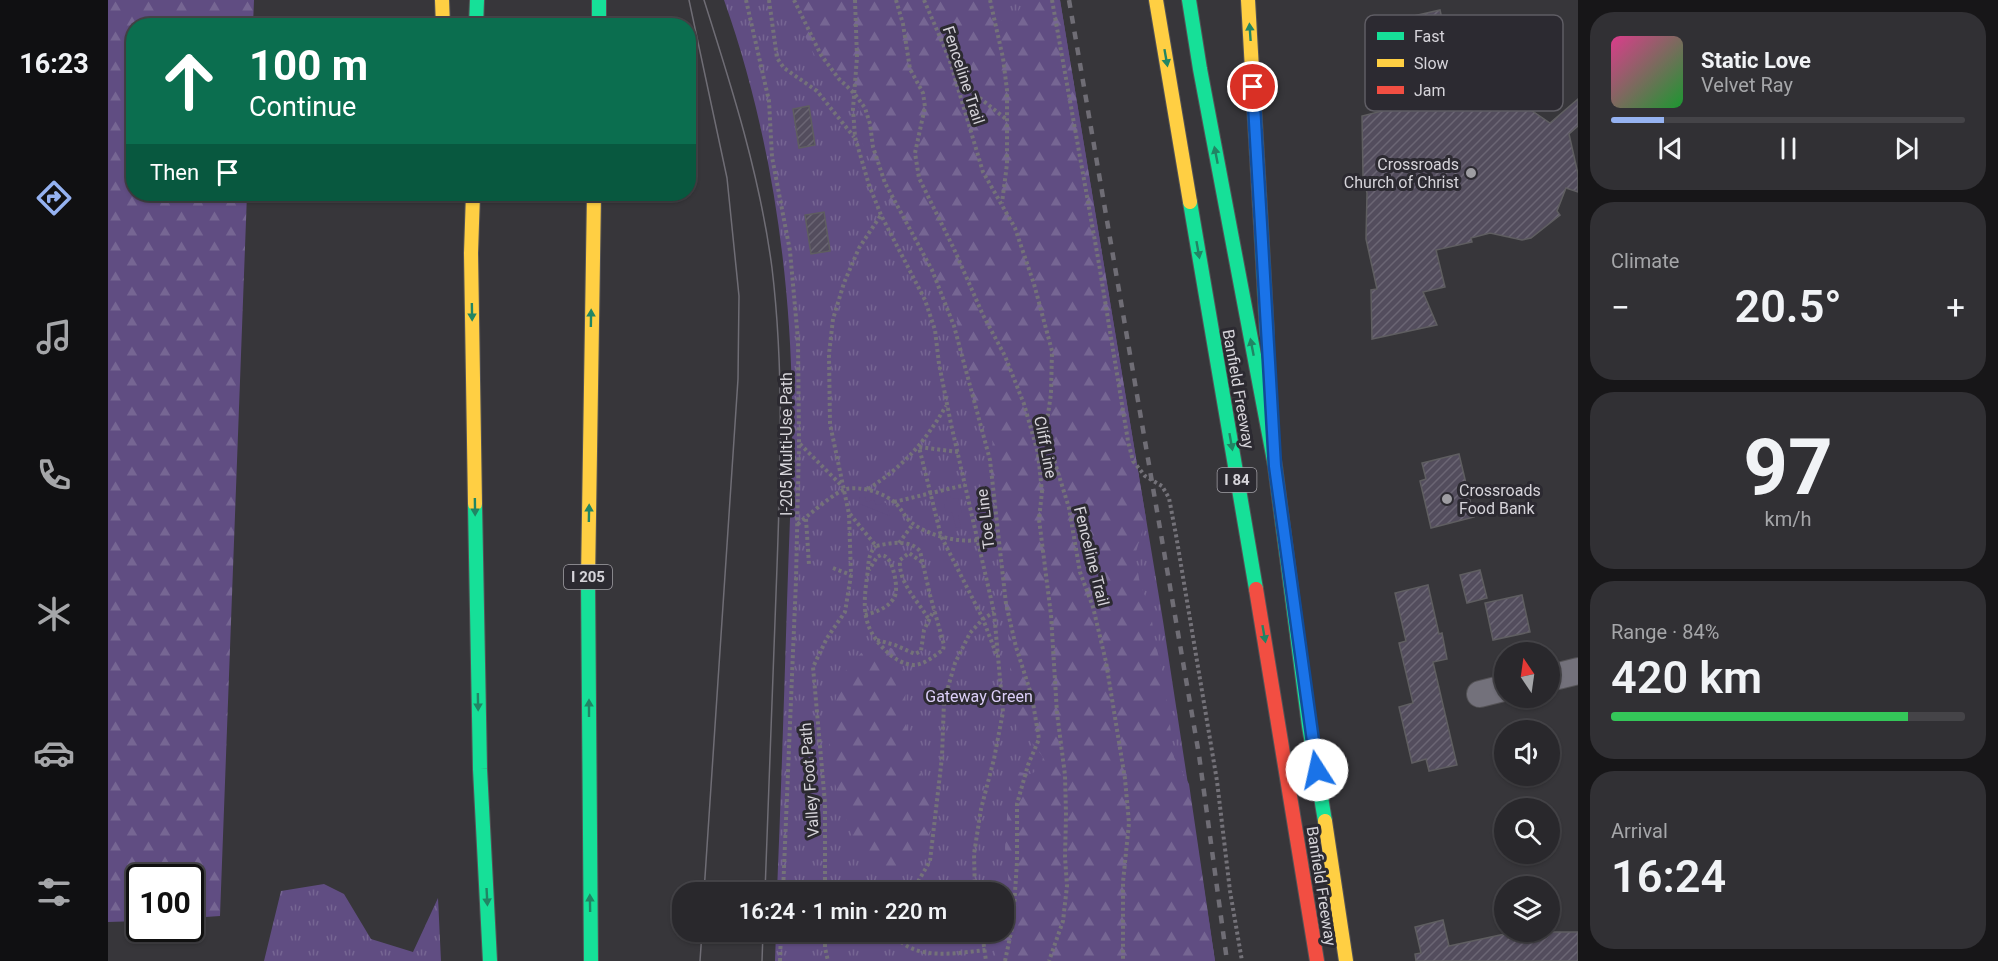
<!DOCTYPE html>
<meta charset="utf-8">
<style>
body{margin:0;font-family:Roboto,sans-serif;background:#313034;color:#f1f3f6;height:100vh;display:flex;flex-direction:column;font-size:22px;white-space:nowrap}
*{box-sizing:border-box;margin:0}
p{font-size:20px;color:#a5a6a9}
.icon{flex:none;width:33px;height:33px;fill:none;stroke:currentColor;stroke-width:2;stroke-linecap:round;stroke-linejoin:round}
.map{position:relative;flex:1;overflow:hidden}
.details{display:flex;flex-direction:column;gap:12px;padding:12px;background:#171618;width:420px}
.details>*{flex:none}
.guide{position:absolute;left:18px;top:18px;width:570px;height:183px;border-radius:24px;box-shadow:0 2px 4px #0004,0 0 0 2px #454448;background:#0b6e4f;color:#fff;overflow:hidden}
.needle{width:39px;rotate:347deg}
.buttons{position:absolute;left:1386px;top:642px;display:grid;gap:12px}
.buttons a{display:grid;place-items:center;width:66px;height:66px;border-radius:50%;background:#29282c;box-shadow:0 2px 4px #0004,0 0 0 2px #454448;font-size:30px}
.speed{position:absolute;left:18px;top:864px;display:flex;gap:12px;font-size:30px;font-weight:700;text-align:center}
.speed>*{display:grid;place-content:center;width:78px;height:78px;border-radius:50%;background:#29282c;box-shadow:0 2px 4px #0004,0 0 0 2px #454448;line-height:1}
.speed .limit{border:3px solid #111;border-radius:9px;background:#fff;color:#111}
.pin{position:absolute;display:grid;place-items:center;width:51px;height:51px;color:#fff;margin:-26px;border:3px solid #fff;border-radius:50%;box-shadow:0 2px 6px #0007}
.me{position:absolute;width:66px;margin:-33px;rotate:350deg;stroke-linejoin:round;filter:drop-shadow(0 0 4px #0008)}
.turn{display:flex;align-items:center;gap:21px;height:126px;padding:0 24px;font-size:27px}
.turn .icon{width:78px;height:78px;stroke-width:2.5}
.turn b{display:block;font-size:42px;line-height:51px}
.then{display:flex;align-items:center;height:57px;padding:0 24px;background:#0003;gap:12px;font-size:22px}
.big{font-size:45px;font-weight:600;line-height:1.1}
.details .card{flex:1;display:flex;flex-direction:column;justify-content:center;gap:9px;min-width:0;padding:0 21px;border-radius:24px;background:#313034}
.details .dial{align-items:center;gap:0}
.dial b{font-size:78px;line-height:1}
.song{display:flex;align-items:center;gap:18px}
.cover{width:72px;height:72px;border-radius:9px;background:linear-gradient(135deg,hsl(330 70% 55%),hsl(130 70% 35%))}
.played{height:6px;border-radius:3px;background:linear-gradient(90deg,#95b2f1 15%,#454448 15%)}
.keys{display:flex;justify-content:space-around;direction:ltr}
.heat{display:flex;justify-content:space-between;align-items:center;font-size:33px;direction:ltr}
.charge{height:9px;border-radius:4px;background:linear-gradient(90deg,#34c759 84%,#454448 0)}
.trip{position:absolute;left:564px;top:882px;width:342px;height:60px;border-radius:24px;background:#29282c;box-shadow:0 2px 4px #0004,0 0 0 2px #454448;font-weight:600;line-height:60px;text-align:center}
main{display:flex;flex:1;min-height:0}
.tabs{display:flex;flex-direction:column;width:108px;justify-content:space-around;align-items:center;background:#101012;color:#a5a6a9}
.tabs .icon{width:42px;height:42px}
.tabs .on{color:#95b2f1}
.tabs b{font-size:27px;color:#f1f3f6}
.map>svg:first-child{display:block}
.grass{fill:url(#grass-tufts)}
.forest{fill:url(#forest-firs)}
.garden{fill:#604d82}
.building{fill:url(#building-hatch);stroke:#5f5e61;stroke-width:1.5}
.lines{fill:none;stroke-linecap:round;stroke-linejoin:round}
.street-casing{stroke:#545356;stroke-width:28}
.fast-casing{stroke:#545356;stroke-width:16}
.slow-casing{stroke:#545356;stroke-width:16}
.jam-casing{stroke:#545356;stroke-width:16}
.path{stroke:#747279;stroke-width:4;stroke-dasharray:3 3;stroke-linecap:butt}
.street{stroke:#73717b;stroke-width:26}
.fast{stroke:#16e098;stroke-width:14}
.slow{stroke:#ffcf43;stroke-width:14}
.jam{stroke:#f24e42;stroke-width:14}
.tram{stroke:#6f6d75;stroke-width:1.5}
.rail{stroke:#6f6d75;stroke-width:4.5;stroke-dasharray:8 8;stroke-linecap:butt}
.oneway{fill:#218564}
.route-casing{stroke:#114b97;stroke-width:15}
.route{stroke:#1a73e8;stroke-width:10}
.poi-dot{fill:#9e9da2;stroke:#2c2a31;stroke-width:2}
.labels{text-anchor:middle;stroke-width:6;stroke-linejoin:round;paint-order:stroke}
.shield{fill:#2c2a31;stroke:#a3a1a7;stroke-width:1.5}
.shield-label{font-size:15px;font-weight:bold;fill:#d6d4da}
.street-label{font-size:16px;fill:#d6d4da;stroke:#2c2a31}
.poi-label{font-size:16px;fill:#d6d4da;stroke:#2c2a31;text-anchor:end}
.park-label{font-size:16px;fill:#dccff9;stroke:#2c2a31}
.key{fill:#2c2a31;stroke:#5f5d64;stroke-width:1.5}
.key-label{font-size:16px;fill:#d6d4da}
</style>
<main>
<nav class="tabs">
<b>16:23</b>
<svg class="icon on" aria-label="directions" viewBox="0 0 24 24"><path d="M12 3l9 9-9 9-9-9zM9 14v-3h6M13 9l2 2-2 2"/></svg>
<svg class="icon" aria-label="music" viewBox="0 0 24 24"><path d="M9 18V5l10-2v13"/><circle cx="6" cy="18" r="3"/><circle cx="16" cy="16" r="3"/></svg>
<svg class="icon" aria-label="phone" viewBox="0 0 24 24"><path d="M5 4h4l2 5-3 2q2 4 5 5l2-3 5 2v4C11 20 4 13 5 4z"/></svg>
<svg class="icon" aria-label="climate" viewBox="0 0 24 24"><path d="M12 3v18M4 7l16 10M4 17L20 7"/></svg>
<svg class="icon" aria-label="car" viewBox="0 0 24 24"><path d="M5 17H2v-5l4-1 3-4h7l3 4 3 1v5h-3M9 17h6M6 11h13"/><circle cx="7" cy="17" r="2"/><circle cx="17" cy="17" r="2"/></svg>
<svg class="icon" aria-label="filters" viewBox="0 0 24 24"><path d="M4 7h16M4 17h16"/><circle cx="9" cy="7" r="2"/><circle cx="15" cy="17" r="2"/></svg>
</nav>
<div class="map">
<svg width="1470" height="961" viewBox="0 0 1470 961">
<defs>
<pattern id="grass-tufts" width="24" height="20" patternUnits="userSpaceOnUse" patternTransform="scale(1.5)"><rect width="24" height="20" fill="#604d82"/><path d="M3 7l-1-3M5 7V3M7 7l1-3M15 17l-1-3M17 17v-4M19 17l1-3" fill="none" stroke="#766693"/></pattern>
<pattern id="forest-firs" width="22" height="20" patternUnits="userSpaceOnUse" patternTransform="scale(1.5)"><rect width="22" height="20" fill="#604d82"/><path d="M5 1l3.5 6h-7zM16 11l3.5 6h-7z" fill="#766693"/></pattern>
<pattern id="building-hatch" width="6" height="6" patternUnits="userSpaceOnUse" patternTransform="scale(1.5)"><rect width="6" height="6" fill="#534d5d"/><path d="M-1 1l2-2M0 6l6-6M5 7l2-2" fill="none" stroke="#6b6674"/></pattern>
</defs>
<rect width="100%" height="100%" fill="#37363a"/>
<path class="grass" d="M616 0H952L1055 621 1107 961H667L668 932H896V892H669C673 796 676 700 679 603 681 535 685 467 684 400 682 265 661 127 616 0Z
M216 884 236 894 263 939 305 952 330 898 333 961H156L173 891Z"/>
<path class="forest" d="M0 0H146L145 25 26 26V194H139L112 916 83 918 82 878H32L31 921 0 922Z
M675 0H874L879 10 893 21 907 17 914 5 913 0H952L1038 519 1027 555 1032 584 1042 608 1047 641 1057 684 1066 757 1081 784 1107 961H889L887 947 896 932 901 886 897 848 901 787 910 772 923 774 933 768 935 757 922 740 911 733 904 713 901 643 883 478 885 432 865 400 846 303 822 273 773 187 753 140 752 109 707 56 692 26Z
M773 645 789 650 797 675 798 724 817 788 823 801 825 825 811 855 798 873 778 878 753 853 741 827 723 771 720 729 734 675 753 653Z"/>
<path class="garden" d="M841 490 843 499 850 498 854 513 850 515 853 527 848 528 844 512 838 513 836 504 839 502 837 491Z
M757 497 758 502 766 500 768 505 778 503 782 516 752 504 751 498Z"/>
<path class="building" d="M1332 10 1346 73 1364 45 1380 55 1360 87 1425 100 1423 110 1442 123 1470 99V126L1461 134 1470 174V192L1458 188 1449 211 1452 215 1423 238 1414 240 1382 233 1363 238 1364 242 1328 250 1337 287 1315 292 1329 325 1264 339 1263 290 1269 289 1258 239 1259 193 1255 176 1254 116 1286 108 1266 25Z
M701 106 707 145 691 148 685 109Z
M716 212 722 251 703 254 697 215Z
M1351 454 1366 517 1323 528 1312 481 1318 479 1314 463Z
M1372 570 1379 598 1359 603 1352 575Z
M1320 585 1331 634 1334 633 1339 659 1325 662 1349 765 1321 771 1318 759 1304 763 1291 707 1305 703 1291 643 1298 641 1287 593Z
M1414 595 1422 632 1385 640 1377 603Z
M1335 920 1341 946 1406 932H1470V961H1308L1307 954 1313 953 1307 927Z"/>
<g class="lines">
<defs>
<path id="street" d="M1442 678 1470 671
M1372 694 1396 688"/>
<path id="fast" d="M491 0V26
M1081 0 1092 69 1167 466 1201 726 1217 821
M368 26 369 0
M1082 202 1148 589
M1153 226 1159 334
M367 504 372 769 382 961
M480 580 483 961"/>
<path id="slow" d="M334 0 335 26
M1048 0 1082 202
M1140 0 1153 226
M365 194 363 253 367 504
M480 580 486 194
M1217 821 1238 961"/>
<path id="jam" d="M1148 589 1209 961"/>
</defs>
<use href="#street" class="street-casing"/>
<use href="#fast" class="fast-casing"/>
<use href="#slow" class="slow-casing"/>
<use href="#jam" class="jam-casing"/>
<path class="path" d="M638 0 661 101 664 157 682 251 690 340 691 443 688 580 675 892
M661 0 669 58 676 68 709 91 746 137
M686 0 713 55 731 79 746 93 757 108 762 124 765 147 777 183 824 270 846 326 882 460 898 604 908 647 924 697 931 739 920 765 909 804V862L905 923 897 961
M747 0 749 57 745 109 747 137 761 185 773 215 817 300 827 330 831 364 843 424 886 612 895 712 886 759 873 809 866 854 867 892
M788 0 795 24 802 69 815 93 817 107 807 153 811 178 846 249 875 315 897 356 916 404 930 453 934 492 931 519 943 615 949 713 957 775 958 815 957 857 959 886 955 921 941 961
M816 0 841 58 875 172 907 228 926 284 944 351 943 394 939 421 943 450 961 508 972 572 985 607 998 662 1017 779 1021 823 1015 882V961
M882 0 895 58 899 90V164L894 203
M944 0 990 258 1020 441 1025 461 1037 476 1054 486 1061 498 1068 535 1109 781 1122 891 1134 961
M848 79 898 119
M692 444 736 488
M850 452 811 447 833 536 875 619 889 656
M930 452 938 425
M760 489C797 465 816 443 838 406
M786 502 857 485
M742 514 768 546C782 543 801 539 812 551L822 595 836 645 835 650C827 655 816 665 806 665 794 664 785 658 777 650 754 627 755 607 759 577 761 565 759 555 768 546
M698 519 701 565
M690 524C698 517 730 490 738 489 753 486 774 492 786 502 793 507 796 517 804 523 820 535 849 543 870 540
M791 543 805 524
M814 562 801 553 792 560C790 582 809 600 820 618
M725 568 743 575
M757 615C768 612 780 608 786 598 791 590 786 568 781 560 778 556 777 556 773 555L769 557 761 570
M769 640 787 645 807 654 813 651 816 630 826 610
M717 892V803L705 667 719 638 737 612 743 575 741 514 722 424 721 354 725 319 736 283 751 248 773 215
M804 892 822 861 834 757 836 701 847 663 862 633 875 619 886 612
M717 932V948L720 961
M788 932V937C809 961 848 953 878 950
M874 932 878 961
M672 961 673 932"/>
<use href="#street" class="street"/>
<use href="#fast" class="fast"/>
<use href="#slow" class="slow"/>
<use href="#jam" class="jam"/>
<path class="tram" d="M581 0 619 178 631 296 630 379 596 892
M596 0C624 88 652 176 664 268 677 376 672 485 668 594 664 693 661 793 657 892
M592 961 594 932
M654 961 655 932"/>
<path class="rail" d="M961 0 1091 755 1119 961"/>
</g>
<defs><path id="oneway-solid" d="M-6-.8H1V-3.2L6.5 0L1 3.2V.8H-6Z" transform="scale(1.5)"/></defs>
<g class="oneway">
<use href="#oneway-solid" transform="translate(1142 32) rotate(-94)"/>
<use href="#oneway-solid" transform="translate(1058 58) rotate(80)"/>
<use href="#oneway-solid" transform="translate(1108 155) rotate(-101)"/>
<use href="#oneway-solid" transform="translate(1090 250) rotate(80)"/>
<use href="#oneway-solid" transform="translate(364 312) rotate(89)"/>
<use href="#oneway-solid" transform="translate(483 318) rotate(-89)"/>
<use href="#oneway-solid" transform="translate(1144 347) rotate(-101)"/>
<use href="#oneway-solid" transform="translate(1123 442) rotate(80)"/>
<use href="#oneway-solid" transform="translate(367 507) rotate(89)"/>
<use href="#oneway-solid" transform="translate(481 513) rotate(-89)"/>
<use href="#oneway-solid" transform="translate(1156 634) rotate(80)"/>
<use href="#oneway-solid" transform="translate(370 702) rotate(89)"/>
<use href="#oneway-solid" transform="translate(481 708) rotate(-90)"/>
<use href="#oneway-solid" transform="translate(379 897) rotate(87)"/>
<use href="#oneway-solid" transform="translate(482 903) rotate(-91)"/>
</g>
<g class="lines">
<defs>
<path id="route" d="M1145 87 1167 466 1209 770"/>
</defs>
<use href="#route" class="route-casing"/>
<use href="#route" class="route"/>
</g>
<g class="poi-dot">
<circle cx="1363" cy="173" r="6"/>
<circle cx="1339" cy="499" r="6"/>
</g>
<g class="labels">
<g class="shield">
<rect x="1109.5" y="468" width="39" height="24" rx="4.5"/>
<rect x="456" y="565" width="48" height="24" rx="4.5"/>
</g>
<g class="shield-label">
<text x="1129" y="485">I 84</text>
<text x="480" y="582">I 205</text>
</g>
<g class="street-label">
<text transform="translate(856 75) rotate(72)" y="6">Fenceline Trail</text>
<text transform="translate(1131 389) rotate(80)" y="6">Banfield Freeway</text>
<text transform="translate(678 444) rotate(-90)" y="6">I-205 Multi-Use Path</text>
<text transform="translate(938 447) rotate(79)" y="6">Cliff Line</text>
<text transform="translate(877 519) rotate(-97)" y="6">Toe Line</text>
<text transform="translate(984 556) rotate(76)" y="6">Fenceline Trail</text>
<text transform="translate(701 780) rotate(-94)" y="6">Valley Foot Path</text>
<text transform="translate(1214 886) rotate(81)" y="6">Banfield Freeway</text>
</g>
<g class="poi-label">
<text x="1351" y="170">Crossroads<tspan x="1351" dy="18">Church of Christ</tspan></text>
<text x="1351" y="496" text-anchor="start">Crossroads<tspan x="1351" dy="18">Food Bank</tspan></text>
</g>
<g class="park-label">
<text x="871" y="702">Gateway Green</text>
</g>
</g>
<rect x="1257" y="15" width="198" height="96" rx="9" class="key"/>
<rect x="1269" y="32" width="27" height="8" fill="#16e098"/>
<rect x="1269" y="59" width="27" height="8" fill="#ffcf43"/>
<rect x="1269" y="86" width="27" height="8" fill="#f24e42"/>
<g class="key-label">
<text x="1306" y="42">Fast</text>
<text x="1306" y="69">Slow</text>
<text x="1306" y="96">Jam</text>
</g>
</svg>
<div class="buttons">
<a><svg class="needle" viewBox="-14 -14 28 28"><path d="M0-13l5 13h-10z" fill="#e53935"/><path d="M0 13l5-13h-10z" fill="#a5a6a9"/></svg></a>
<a><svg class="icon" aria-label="sound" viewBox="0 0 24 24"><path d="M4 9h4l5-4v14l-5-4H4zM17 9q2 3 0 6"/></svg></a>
<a><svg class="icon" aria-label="search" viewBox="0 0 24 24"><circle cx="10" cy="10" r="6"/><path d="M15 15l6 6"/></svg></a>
<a><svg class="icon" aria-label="layers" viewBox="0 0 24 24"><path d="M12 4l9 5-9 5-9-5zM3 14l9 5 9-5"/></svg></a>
</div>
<div class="speed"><div class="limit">100</div></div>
<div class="pin" style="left:1145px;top:87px;background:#d93025"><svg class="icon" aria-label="arrive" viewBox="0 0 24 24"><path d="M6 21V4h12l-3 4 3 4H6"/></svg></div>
<svg class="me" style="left:1209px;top:770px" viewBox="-20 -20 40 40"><circle r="19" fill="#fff"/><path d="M0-13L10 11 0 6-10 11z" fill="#1a73e8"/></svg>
<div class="trip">16:24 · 1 min · 220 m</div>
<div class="guide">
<div class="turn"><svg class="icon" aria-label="ahead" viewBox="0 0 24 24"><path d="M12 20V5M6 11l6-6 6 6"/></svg><div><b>100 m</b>Continue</div></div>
<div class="then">Then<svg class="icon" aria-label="arrive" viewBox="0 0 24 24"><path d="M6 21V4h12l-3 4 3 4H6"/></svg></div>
</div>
</div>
<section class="details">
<div class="card">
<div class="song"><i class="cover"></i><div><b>Static Love</b><p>Velvet Ray</p></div></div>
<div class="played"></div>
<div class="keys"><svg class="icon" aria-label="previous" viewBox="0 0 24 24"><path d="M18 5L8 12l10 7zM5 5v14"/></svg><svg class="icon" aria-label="pause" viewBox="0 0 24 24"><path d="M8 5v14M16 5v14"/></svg><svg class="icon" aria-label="next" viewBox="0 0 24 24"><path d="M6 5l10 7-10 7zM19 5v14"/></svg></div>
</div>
<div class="card"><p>Climate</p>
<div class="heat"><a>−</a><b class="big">20.5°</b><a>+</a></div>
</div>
<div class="card dial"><b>97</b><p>km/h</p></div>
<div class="card"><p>Range · 84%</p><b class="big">420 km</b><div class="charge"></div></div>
<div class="card"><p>Arrival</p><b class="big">16:24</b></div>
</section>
</main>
